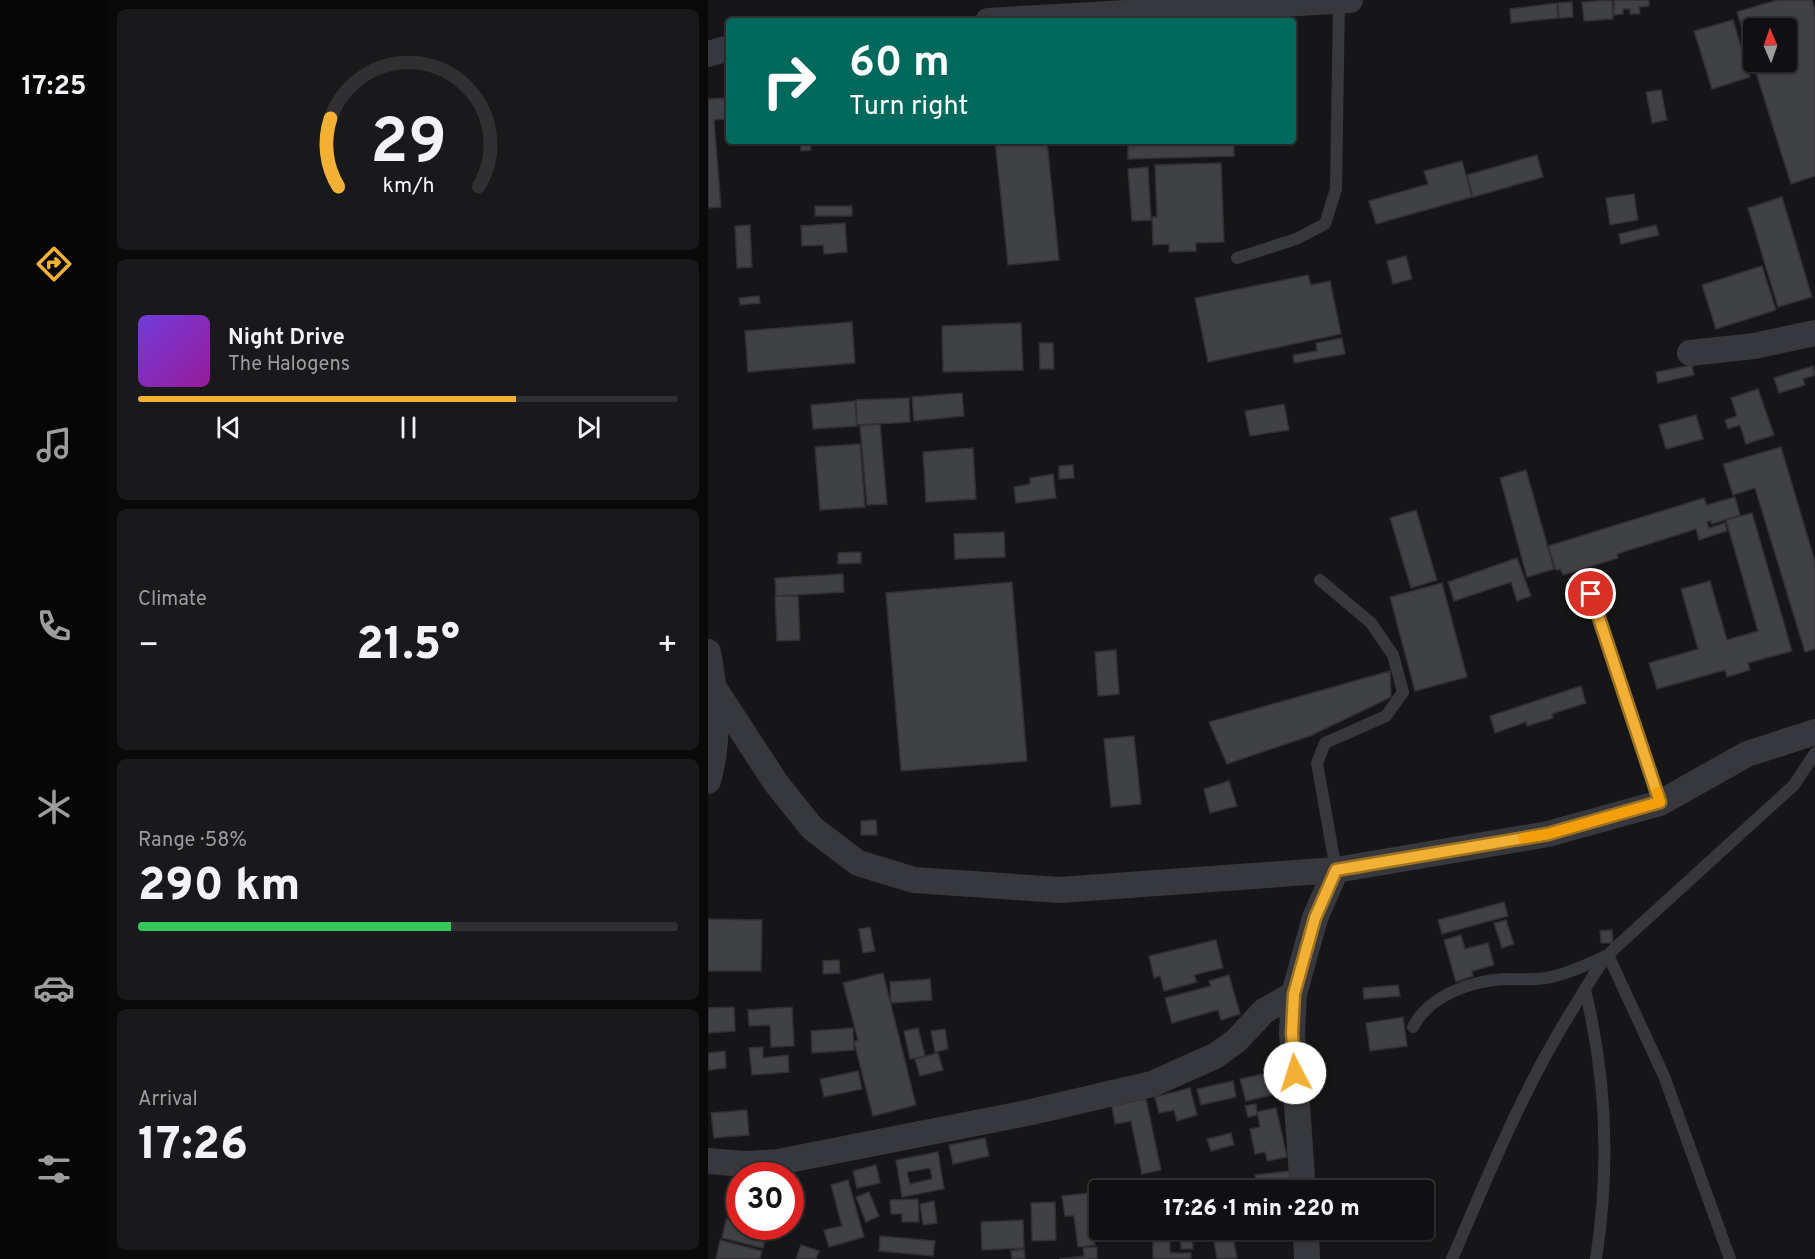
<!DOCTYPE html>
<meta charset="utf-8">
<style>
body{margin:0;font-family:Overpass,sans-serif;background:#19191b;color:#f1f3f6;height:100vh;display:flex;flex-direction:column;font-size:22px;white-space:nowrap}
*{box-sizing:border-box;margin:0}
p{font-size:20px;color:#9c9d9f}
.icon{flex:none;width:33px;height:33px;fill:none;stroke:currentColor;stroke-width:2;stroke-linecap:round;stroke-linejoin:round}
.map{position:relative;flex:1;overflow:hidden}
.panel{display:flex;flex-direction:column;gap:9px;padding:9px;background:#09090a;width:600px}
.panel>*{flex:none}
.guide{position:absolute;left:18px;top:18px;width:570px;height:126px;border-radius:6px;box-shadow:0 2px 4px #0004,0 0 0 2px #303032;background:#00695c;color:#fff;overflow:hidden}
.needle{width:39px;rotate:358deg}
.tools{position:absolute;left:1035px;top:18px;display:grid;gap:12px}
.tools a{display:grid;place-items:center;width:54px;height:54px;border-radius:6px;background:#101012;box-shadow:0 2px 4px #0004,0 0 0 2px #303032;font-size:30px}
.speed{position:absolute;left:18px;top:1162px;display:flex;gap:12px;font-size:30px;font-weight:700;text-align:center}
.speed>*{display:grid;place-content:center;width:78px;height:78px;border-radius:50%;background:#101012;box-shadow:0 2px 4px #0004,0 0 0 2px #303032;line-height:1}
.speed .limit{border:9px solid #d22;background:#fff;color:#111}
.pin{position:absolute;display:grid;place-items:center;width:51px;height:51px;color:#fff;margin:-26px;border:3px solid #fff;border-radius:50%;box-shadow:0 2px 6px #0007}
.me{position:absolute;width:66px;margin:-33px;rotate:355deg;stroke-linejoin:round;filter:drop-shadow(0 0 4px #0008)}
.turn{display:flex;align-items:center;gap:21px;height:126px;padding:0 24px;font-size:27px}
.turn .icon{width:78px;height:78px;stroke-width:2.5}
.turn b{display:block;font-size:42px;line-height:51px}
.big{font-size:45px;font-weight:800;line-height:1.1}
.panel .tile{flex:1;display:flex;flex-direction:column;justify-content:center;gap:9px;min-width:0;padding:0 21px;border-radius:9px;background:#19191b}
.panel .dial{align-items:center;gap:0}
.dial svg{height:156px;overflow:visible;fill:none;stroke:#303032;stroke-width:7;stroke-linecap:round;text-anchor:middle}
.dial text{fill:#f1f3f6;stroke:none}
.song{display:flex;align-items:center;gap:18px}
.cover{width:72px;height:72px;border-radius:9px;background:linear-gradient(135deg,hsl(260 70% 55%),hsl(300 70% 35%))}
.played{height:6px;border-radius:3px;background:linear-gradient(90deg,#f2b134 70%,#303032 70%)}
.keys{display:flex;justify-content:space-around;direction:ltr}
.heat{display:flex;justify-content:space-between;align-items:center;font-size:33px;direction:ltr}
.charge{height:9px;border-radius:4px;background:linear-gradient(90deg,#34c759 58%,#303032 0)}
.trip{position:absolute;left:381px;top:1180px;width:345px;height:60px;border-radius:6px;background:#101012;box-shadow:0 2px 4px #0004,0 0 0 2px #303032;font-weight:800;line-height:60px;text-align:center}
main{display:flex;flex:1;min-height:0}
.menu{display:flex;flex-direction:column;width:108px;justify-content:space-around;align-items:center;background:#060607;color:#9c9d9f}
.menu .icon{width:42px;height:42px}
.menu .selected{color:#f2b134}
.menu b{font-size:27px;color:#f1f3f6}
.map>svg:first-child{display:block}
.building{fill:#404145;stroke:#303034;stroke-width:1.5;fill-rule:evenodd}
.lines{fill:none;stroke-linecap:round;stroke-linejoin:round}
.service{stroke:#37383d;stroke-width:12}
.minor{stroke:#37383d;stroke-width:26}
.route-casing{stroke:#9d7322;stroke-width:15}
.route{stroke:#f2b134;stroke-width:10}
.slow{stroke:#f59e0b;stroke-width:10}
</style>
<main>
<nav class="menu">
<b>17:25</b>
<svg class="icon selected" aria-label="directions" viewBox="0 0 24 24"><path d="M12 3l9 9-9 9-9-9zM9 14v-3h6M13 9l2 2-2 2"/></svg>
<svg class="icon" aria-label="music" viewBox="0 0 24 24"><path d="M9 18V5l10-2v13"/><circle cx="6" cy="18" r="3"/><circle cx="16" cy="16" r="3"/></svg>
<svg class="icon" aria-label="phone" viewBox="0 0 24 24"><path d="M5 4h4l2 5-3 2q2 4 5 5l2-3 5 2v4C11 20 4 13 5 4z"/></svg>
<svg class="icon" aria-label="climate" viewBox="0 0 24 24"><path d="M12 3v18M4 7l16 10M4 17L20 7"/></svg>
<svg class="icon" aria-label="car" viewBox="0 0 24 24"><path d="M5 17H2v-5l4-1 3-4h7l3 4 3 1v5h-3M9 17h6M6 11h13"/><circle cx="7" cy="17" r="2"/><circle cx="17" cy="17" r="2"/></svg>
<svg class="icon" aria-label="filters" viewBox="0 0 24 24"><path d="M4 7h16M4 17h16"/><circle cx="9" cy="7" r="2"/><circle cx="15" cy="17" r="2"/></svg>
</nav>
<section class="panel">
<div class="tile dial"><svg viewBox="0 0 100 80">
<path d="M14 69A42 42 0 1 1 86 69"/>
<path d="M14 69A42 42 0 0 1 10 34" stroke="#f2b134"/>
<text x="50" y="56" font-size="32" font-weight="700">29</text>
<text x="50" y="72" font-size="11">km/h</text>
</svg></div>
<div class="tile">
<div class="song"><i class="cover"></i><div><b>Night Drive</b><p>The Halogens</p></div></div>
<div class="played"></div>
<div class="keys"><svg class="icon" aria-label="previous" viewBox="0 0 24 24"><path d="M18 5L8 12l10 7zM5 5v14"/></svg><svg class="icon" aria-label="pause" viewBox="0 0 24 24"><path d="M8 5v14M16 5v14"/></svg><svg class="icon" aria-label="next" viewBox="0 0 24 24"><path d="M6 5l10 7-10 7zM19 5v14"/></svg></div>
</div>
<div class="tile"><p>Climate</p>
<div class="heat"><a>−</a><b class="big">21.5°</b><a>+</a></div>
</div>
<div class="tile"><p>Range · 58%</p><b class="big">290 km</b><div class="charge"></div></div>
<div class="tile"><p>Arrival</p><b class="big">17:26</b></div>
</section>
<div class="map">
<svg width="1107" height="1259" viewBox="0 0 1107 1259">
<rect width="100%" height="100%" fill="#161618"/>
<path class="building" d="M904 0 905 19 876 21 874 2Z
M906 0H941V6L931 7 932 14H922V9H915V14L906 15Z
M1069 0H1104L1107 10V176L1083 184 1029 12ZM1046 28H1078V62H1046Z
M864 2 865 17 851 18 850 3Z
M849 3 850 18 803 23 802 9Z
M1025 20 1042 77 1004 89 986 31Z
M953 90 959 120 944 123 938 92Z
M18 98 19 119 6 120 13 207 0 208V99Z
M92 141H102L103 150 93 151Z
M287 141H339L351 260 300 265Z
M420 141H526V156L420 159Z
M829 155 835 177 765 197 759 175Z
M754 161 764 197 668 224 661 201 720 184 716 171Z
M513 163 516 242 488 243V251L461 252V244L445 245 444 217H449L447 165Z
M440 167 443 220 424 221 420 169Z
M926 194 930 220 902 225 898 198Z
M1074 197 1104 297 1070 307 1040 208Z
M107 206H144V216H107Z
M137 223 139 252 116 254 115 245 94 246 93 226Z
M42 225 44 267 29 268 27 226Z
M948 225 951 235 913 244 911 234Z
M698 256 704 279 685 284 679 261Z
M1054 266 1068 310 1008 329 994 285Z
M600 275 603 285 622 281 633 334 500 362 487 298Z
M51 296 52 303 32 305 31 298Z
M144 322 147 363 40 372 37 331Z
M313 323 315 370 235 372 234 326Z
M634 338 637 354 586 363 585 355 609 351 608 343Z
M331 343H345L346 369H332Z
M984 365 986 375 950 383 948 372Z
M1105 366 1107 375 1095 379 1097 385 1071 393 1066 378Z
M1050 389 1066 435 1038 444 1032 425 1020 429 1017 420 1029 416 1023 398Z
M254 393 256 416 206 421 204 397Z
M201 398 202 422 149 425 148 400Z
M147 401 149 426 105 429 103 405Z
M576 404 581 430 542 436 537 411Z
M988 415 995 439 958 449 951 425Z
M172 424 179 504 159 505 152 426Z
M152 444 157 507 112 510 107 447Z
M1073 447 1107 562V649L1097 652 1047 488 1025 495 1015 464Z
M265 448 268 499 218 502 215 452Z
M365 465 366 478 351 479V466Z
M818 470 846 569 819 577 792 478Z
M345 474 348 498 308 503 306 487 322 484V478Z
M1027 497 1032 515 1004 524 1003 521 999 522 1001 528 1017 523 1019 531 991 540 988 529 909 554 910 558 855 575 852 569 848 570 840 546 996 498 999 505Z
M708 510 729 580 703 588 682 518Z
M1044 513 1084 651 1040 663 1042 670 1019 677 1017 670 949 689 941 663 990 649 973 589 1002 581 1019 640 1050 631 1018 520Z
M296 532 297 557 247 559 246 534Z
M153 552V563L130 564V553Z
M809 558 823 596 809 601 803 582 746 601 740 582Z
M135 574 136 592 68 596 67 578Z
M304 582 319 761 193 771 178 593Z
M734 583 759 677 707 691 682 597Z
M67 596H90L92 640 69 641Z
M408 650 411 694 390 696 387 652Z
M682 671 683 697 602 736 519 764 501 722Z
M873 686 878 703 844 714 845 718 819 726 818 722 787 733 782 716Z
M426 736 433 804 403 807 396 739Z
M521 781 529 806 502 813 496 789Z
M168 820 169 835H153V821Z
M796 902 800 916 734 934 730 920Z
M0 919 54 920 53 971H0Z
M798 920 806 944 794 948 786 923Z
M162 927 167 951 155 953 151 929Z
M904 930 905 943H893L892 931Z
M753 935 757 949 780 943 786 965 764 971 765 976 748 982 736 940Z
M508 940 515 968 486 975 489 982 456 991 452 976 446 978 441 956Z
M131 960 132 973 115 974V961Z
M175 973 208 1105 165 1116 146 1042 150 1040 135 983Z
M521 975 532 1014 513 1020 510 1010 464 1023 457 998 503 986 501 981Z
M222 979 224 1000 183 1003 182 982Z
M690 985 692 996 656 999 655 988Z
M26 1007 27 1031 0 1033V1008Z
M84 1007 86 1046 63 1047 62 1025 41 1026 40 1010Z
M695 1017 699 1046 662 1051 658 1023Z
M145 1028 146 1050 104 1053 103 1031Z
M210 1028 217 1056 202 1059 196 1031Z
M237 1029 240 1049 227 1052 223 1031Z
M55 1047V1058L80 1055 81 1072 44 1075 41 1048Z
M17 1051 18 1068 0 1070V1053Z
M230 1053 235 1070 212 1076 207 1059Z
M150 1071 154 1089 116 1097 112 1079Z
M567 1071 572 1093 538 1101 532 1079Z
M525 1081 528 1097 493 1105 489 1089Z
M482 1088 489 1115 469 1121 466 1110 451 1113 447 1097Z
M438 1099 453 1170 434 1174 423 1121 407 1124 404 1106Z
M548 1104 549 1115 540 1117 537 1106Z
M568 1108 579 1157 559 1161 557 1152 547 1154 542 1129 552 1127 549 1112Z
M39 1110 41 1135 6 1138 3 1113Z
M523 1133 526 1145 503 1151 499 1139Z
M277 1138 281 1156 245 1164 241 1145Z
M230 1152 236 1189 194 1197 188 1160ZM222 1168 224 1179 202 1184 199 1172Z
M168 1165 172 1183 149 1188 145 1171Z
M581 1171 584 1190 549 1191 547 1175Z
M140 1180 156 1237 121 1247 116 1230 134 1226 123 1185Z
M431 1180 432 1191H416L415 1182Z
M161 1192 171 1216 158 1222 148 1197Z
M381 1193 387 1245 370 1247 366 1216H357L354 1196Z
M210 1199 211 1222H194V1214H183L182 1200Z
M226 1201 229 1223 215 1225 212 1204Z
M347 1202 348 1240 324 1241 323 1203Z
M18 1219 32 1223V1227L60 1230 55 1248 14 1238Z
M315 1220 316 1248 274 1250 273 1222Z
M397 1230H437L438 1232 399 1239Z
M472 1230H484L485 1249H473Z
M504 1230H524L529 1258 509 1259Z
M445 1233H462V1253H483V1259H445Z
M172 1236 227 1241 225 1256 171 1251Z
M12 1240 54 1251 52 1259H8Z
M93 1245 111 1251 108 1259H88Z
M389 1247V1259H351L376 1256 375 1248Z
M316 1249 317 1259H304L303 1251Z"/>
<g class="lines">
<path class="service" d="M529 258 588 239 617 224 628 189 631 1
M612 580 663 623 685 655 695 692 678 716 617 743 609 763 628 870
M883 594 952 803
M877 990C899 1079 902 1168 888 1259
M705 1027C721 996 762 981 796 979 811 979 824 980 838 978 860 974 880 964 900 955L956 1076 1022 1259
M744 1259C781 1174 814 1091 863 1012 877 990 889 966 907 948L1086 785 1107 753"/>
<path class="minor" d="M280 21 642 0
M0 54 21 48
M982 353 1046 346 1107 333
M0 652C8 695 12 739 0 781
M8 691 68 783 104 828 150 863 206 880 352 890 628 870 840 834 952 803 1039 754 1107 732
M0 1161 37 1164 70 1162 319 1113 444 1084 507 1056 528 1041 556 1011 586 994
M595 1191 584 1033 586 994 607 918 628 870
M598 1230 599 1259"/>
</g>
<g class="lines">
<defs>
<path id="route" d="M587 1073 584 1033 586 994 607 918 628 870 840 834 952 802 883 594"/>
</defs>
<use href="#route" class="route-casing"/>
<use href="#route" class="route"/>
<path class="slow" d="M815 838 840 834 952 802 949 792"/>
</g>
</svg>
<div class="tools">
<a><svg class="needle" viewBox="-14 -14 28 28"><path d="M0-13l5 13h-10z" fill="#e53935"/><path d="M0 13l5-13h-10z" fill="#9c9d9f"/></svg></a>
</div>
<div class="speed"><div class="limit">30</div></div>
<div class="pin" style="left:883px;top:594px;background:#d93025"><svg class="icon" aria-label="arrive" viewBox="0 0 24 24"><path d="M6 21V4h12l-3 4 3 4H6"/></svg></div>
<svg class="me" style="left:587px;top:1073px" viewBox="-20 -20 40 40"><circle r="19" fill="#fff"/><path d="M0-13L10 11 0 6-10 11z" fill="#f2b134"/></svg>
<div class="trip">17:26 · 1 min · 220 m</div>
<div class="guide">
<div class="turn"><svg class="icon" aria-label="right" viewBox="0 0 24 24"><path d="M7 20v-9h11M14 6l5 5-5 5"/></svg><div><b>60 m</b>Turn right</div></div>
</div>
</div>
</main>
